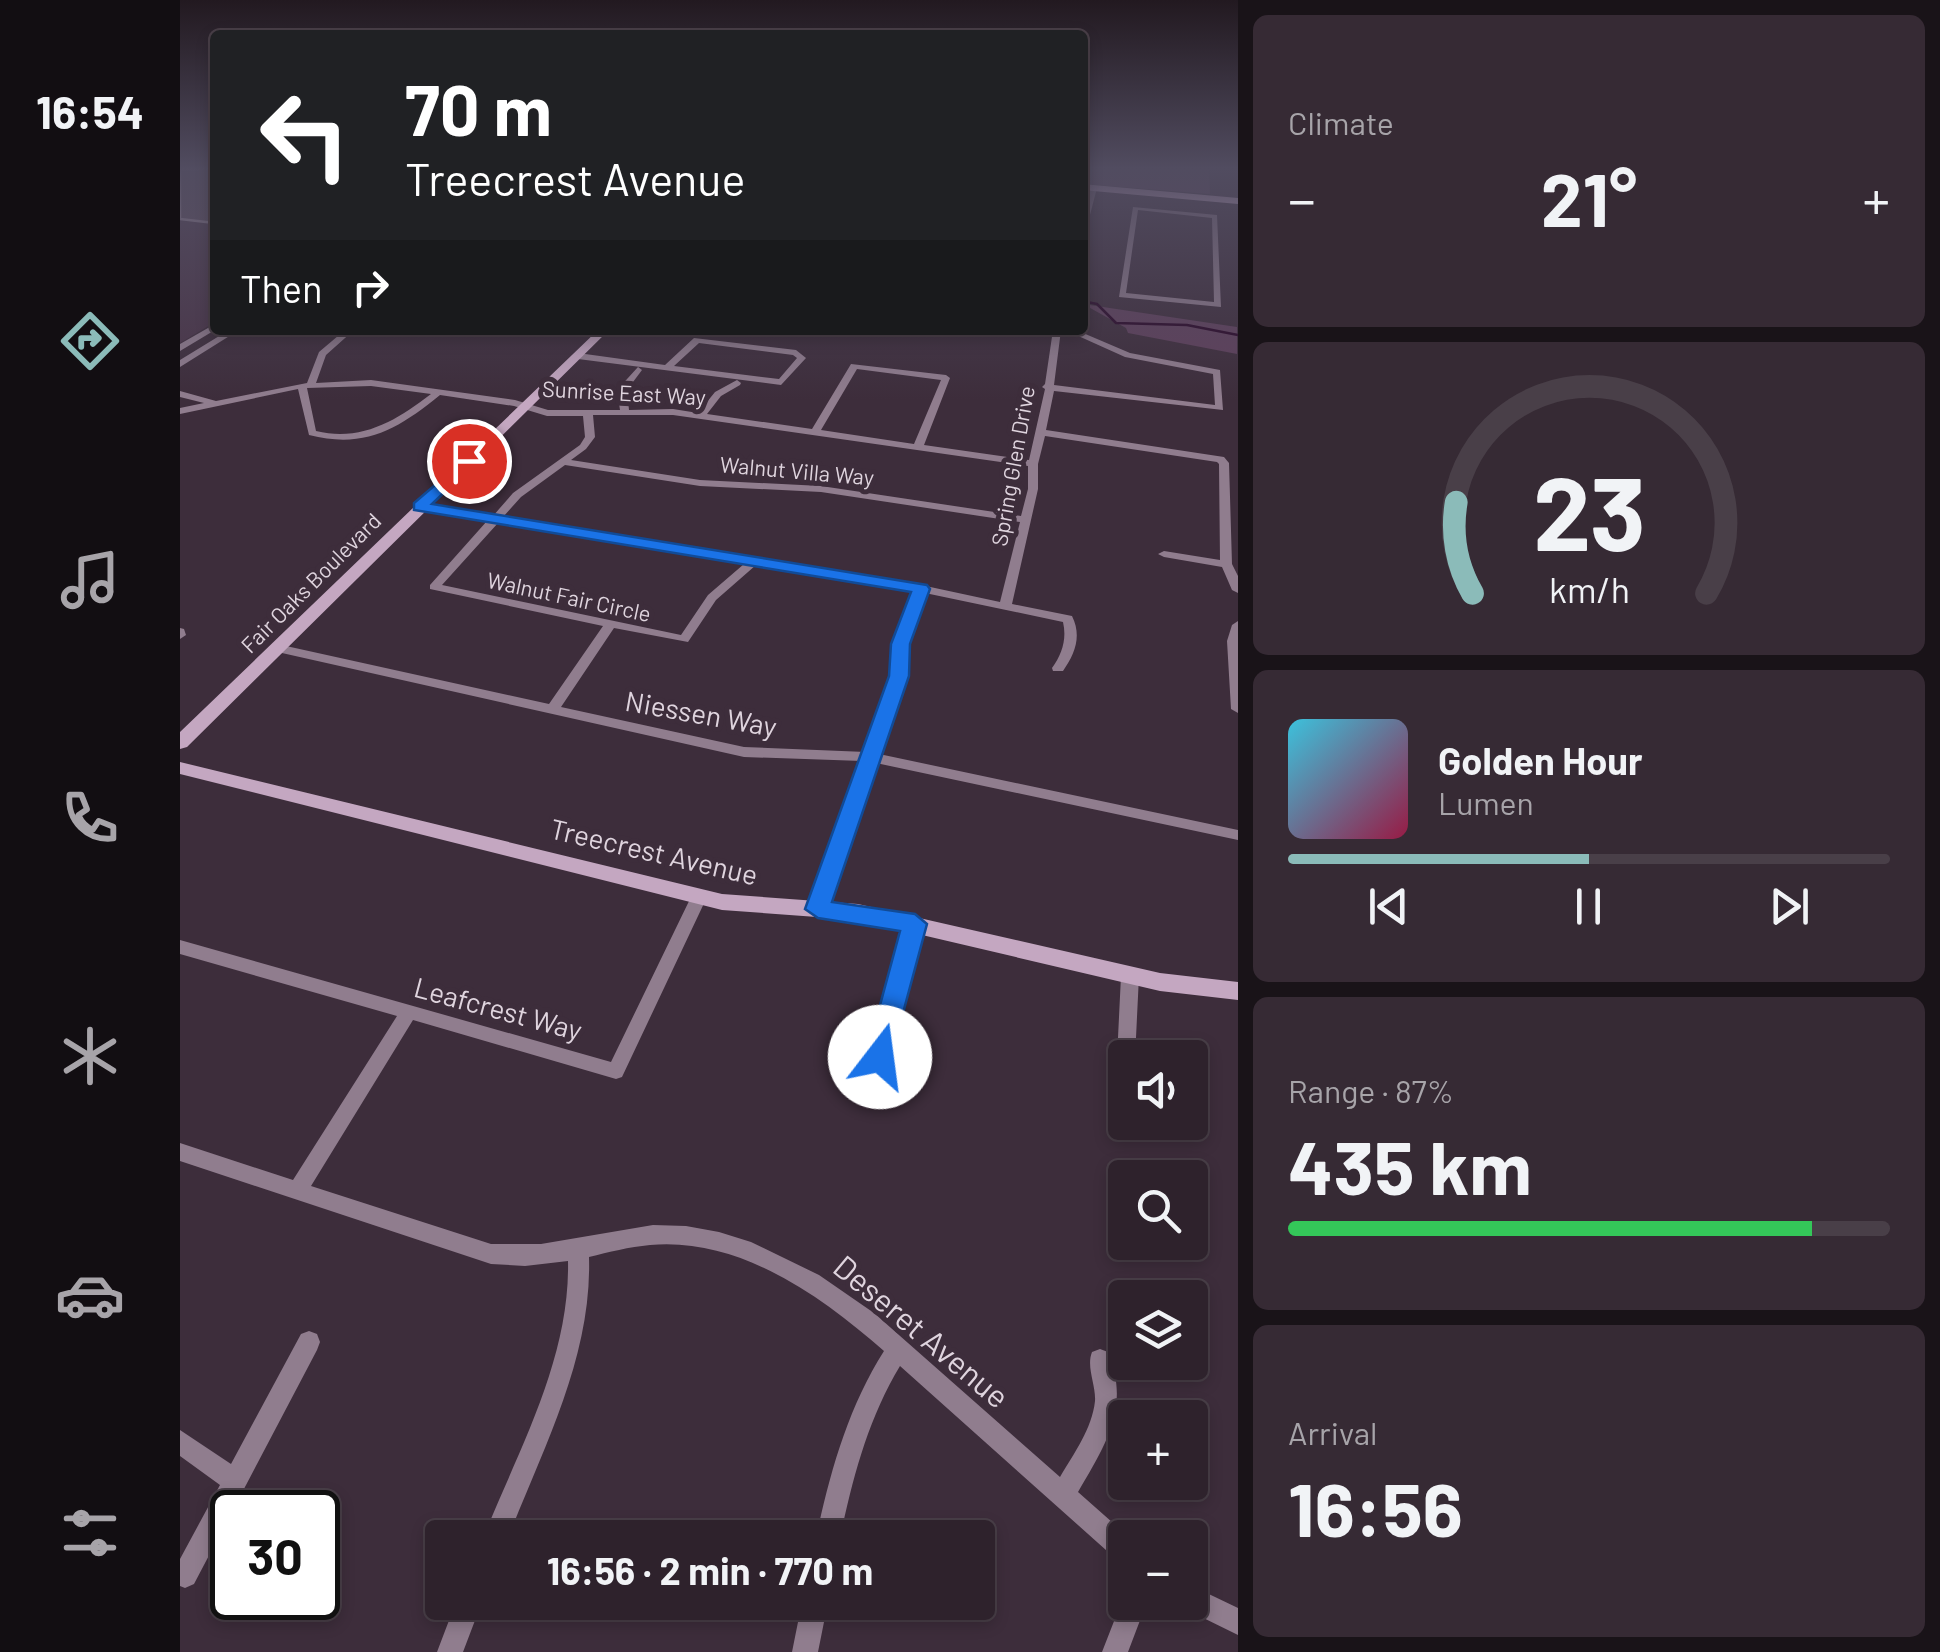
<!DOCTYPE html>
<meta charset="utf-8">
<style>
body{margin:0;font-family:Barlow,sans-serif;background:#362a34;color:#f1f3f6;height:100vh;display:flex;flex-direction:column;font-size:38px;white-space:nowrap}
*{box-sizing:border-box;margin:0}
p{font-size:32px;color:#a7a4a9}
.icon{flex:none;width:55px;height:55px;fill:none;stroke:currentColor;stroke-width:2;stroke-linecap:round;stroke-linejoin:round}
.map{position:relative;flex:1;overflow:hidden}
.drawer{display:flex;flex-direction:column;gap:15px;padding:15px;background:#191318;width:702px}
.drawer>*{flex:none}
.guide{position:absolute;left:30px;top:30px;width:878px;height:305px;border-radius:10px;box-shadow:0 5px 15px #0003,0 0 0 2px #493f48;background:#202124;color:#fff;overflow:hidden}
.tools{position:absolute;left:928px;top:1040px;display:grid;gap:20px}
.tools a{display:grid;place-items:center;width:100px;height:100px;border-radius:10px;background:#2e222c;box-shadow:0 5px 15px #0003,0 0 0 2px #493f48;font-size:50px}
.speed{position:absolute;left:30px;top:1490px;display:flex;gap:20px;font-size:50px;font-weight:700;text-align:center}
.speed>*{display:grid;place-content:center;width:130px;height:130px;border-radius:50%;background:#2e222c;box-shadow:0 5px 15px #0003,0 0 0 2px #493f48;line-height:1}
.speed .limit{border:5px solid #111;border-radius:15px;background:#fff;color:#111}
.pin{position:absolute;display:grid;place-items:center;width:85px;height:85px;color:#fff;margin:-42px;border:5px solid #fff;border-radius:50%;box-shadow:0 2px 10px #0007}
.me{position:absolute;width:110px;margin:-55px;rotate:15deg;stroke-linejoin:round;filter:drop-shadow(0 0 8px #0008)}
.turn{display:flex;align-items:center;gap:35px;height:210px;padding:0 30px;font-size:45px}
.turn .icon{width:130px;height:130px;stroke-width:2.5}
.turn b{display:block;font-size:70px;line-height:85px}
.then{display:flex;align-items:center;height:95px;padding:0 30px;background:#0003;gap:20px;font-size:38px}
.big{font-size:75px;font-weight:700;line-height:1.1}
.drawer .card{flex:1;display:flex;flex-direction:column;justify-content:center;gap:15px;min-width:0;padding:0 35px;border-radius:15px;background:#362a34}
.drawer .dial{align-items:center;gap:0}
.dial svg{height:260px;overflow:visible;fill:none;stroke:#493f48;stroke-width:7;stroke-linecap:round;text-anchor:middle}
.dial text{fill:#f1f3f6;stroke:none}
.song{display:flex;align-items:center;gap:30px}
.cover{width:120px;height:120px;border-radius:15px;background:linear-gradient(135deg,hsl(190 70% 55%),hsl(340 70% 35%))}
.played{height:10px;border-radius:5px;background:linear-gradient(90deg,#8bbbb9 50%,#493f48 50%)}
.keys{display:flex;justify-content:space-around;direction:ltr}
.heat{display:flex;justify-content:space-between;align-items:center;font-size:55px;direction:ltr}
.charge{height:15px;border-radius:8px;background:linear-gradient(90deg,#34c759 87%,#493f48 0)}
.trip{position:absolute;left:245px;top:1520px;width:570px;height:100px;border-radius:10px;background:#2e222c;box-shadow:0 5px 15px #0003,0 0 0 2px #493f48;font-weight:700;line-height:100px;text-align:center}
main{display:flex;flex:1;min-height:0}
.menu{display:flex;flex-direction:column;width:180px;justify-content:space-around;align-items:center;background:#120e12;color:#a7a4a9}
.menu .icon{width:70px;height:70px}
.menu .active{color:#8bbbb9}
.menu b{font-size:45px;color:#f1f3f6}
.map>svg:first-child{display:block}
.built{fill:#493447}
.green{fill:#5e405b}
.lines{fill:none;stroke-linecap:round;stroke-linejoin:round}
.stream{stroke:#280626;stroke-width:2.5}
.building{fill:#604e5e;stroke:#a794a5;stroke-width:2.5}
.street{fill:#907d8e;fill-rule:evenodd}
.secondary{fill:#c4a7c1;fill-rule:evenodd}
.primary{fill:#edc7e9;fill-rule:evenodd}
.route{fill:#1a73e8;stroke:#114b97;stroke-width:2.5}
.labels{text-anchor:middle;stroke-width:10;stroke-linejoin:round;paint-order:stroke}
.far-street-label{font-size:22px;fill:#dfd4de;stroke:#3d2d3b}
.street-label{font-size:28px;fill:#dfd4de;stroke:#3d2d3b}
.near-street-label{font-size:32px;fill:#dfd4de;stroke:#3d2d3b}
</style>
<main>
<nav class="menu">
<b>16:54</b>
<svg class="icon active" aria-label="directions" viewBox="0 0 24 24"><path d="M12 3l9 9-9 9-9-9zM9 14v-3h6M13 9l2 2-2 2"/></svg>
<svg class="icon" aria-label="music" viewBox="0 0 24 24"><path d="M9 18V5l10-2v13"/><circle cx="6" cy="18" r="3"/><circle cx="16" cy="16" r="3"/></svg>
<svg class="icon" aria-label="phone" viewBox="0 0 24 24"><path d="M5 4h4l2 5-3 2q2 4 5 5l2-3 5 2v4C11 20 4 13 5 4z"/></svg>
<svg class="icon" aria-label="climate" viewBox="0 0 24 24"><path d="M12 3v18M4 7l16 10M4 17L20 7"/></svg>
<svg class="icon" aria-label="car" viewBox="0 0 24 24"><path d="M5 17H2v-5l4-1 3-4h7l3 4 3 1v5h-3M9 17h6M6 11h13"/><circle cx="7" cy="17" r="2"/><circle cx="17" cy="17" r="2"/></svg>
<svg class="icon" aria-label="filters" viewBox="0 0 24 24"><path d="M4 7h16M4 17h16"/><circle cx="9" cy="7" r="2"/><circle cx="15" cy="17" r="2"/></svg>
</nav>
<div class="map">
<svg width="1058" height="1652" viewBox="0 0 1058 1652">
<rect width="100%" height="100%" fill="#3d2d3b"/>
<path class="built" d="M0 169H35V322L0 343Z"/>
<path class="green" d="M903 169H1029L1030 194 903 184Z
M903 304 1057 327V354L948 333 946 328Z"/>
<g class="lines">
<path class="stream" d="M902 301 917 304 936 323 1007 325 1058 335"/>
</g>
<path class="building" d="M35 168V223L0 219V170Z"/>
<g class="lines">
<path class="street" d="M914 186 917 188 905 234 902 236V219L911 188Z
M953 207 1037 215 1041 307 939 297ZM958 210 1032 218 1034 302 946 293Z
M35 324V330L0 351V344Z
M49 330H59L0 367V360Z
M165 330H174L146 355 136 383 191 380 335 400 368 410H440L437 390 458 367 462 370 447 390 449 410 493 409 518 413 535 392 557 380 561 383 560 385 541 396 527 414 632 429 671 364 766 375 770 378 744 445 849 460 865 389 862 387 865 384 873 330H881L874 385 1035 405 1033 374 945 357 885 330H896L950 353 1040 370 1043 410 874 391 866 430 1044 457 1049 463 1052 564 1058 576V593L1052 590 1042 567 984 557 978 554 984 551 1040 560 1039 464 1037 462 865 436 858 464V489L832 604 892 616C902 636 895 654 883 671H873L872 668C882 654 887 639 883 622L745 593 726 645 725 676 699 754 1058 830V840L696 763 646 909 644 913H632L630 909 682 761 564 757 93 651V645L97 644 369 704 423 626 250 589V585L307 521 240 510 235 507 240 504 313 516 333 493 400 445 405 437 403 416H367L334 406 260 395C217 430 184 449 129 435L118 389 0 414V408L24 403 0 397V391L36 401 127 383 139 352ZM677 369 761 380 734 444 641 430ZM191 386 251 394C216 421 181 442 136 431L127 388ZM413 415H493L848 466V489L841 516 641 486 520 480 391 460 406 449 415 437ZM385 465 520 486 641 492 840 522 820 602 741 585 323 517 341 497ZM318 523 564 564 528 595 501 635 262 585ZM576 565 734 591 714 645 713 676 686 752 564 747 381 707 434 628 508 642 536 600Z
M759 330H767L760 336 756 334Z
M514 338 616 350 626 358 601 385 398 359 394 356 398 353 485 365ZM519 343 613 355 617 358 599 379 494 366Z
M1058 621V713L1051 709 1047 641 1052 625Z
M0 628 4 629 6 635 0 639Z
M519 891 525 893 527 897 442 1077 436 1079 233 1020 131 1186 311 1244H361L473 1225 506 1226 539 1232 571 1242 639 1275 694 1313 880 1477C894 1453 912 1429 915 1401 916 1385 906 1367 912 1352L920 1349 928 1352C951 1407 925 1446 898 1492L950 1538H945V1562L936 1559 720 1366C688 1419 673 1477 660 1538H636C650 1472 668 1408 704 1351 640 1295 559 1237 470 1245 449 1247 429 1252 409 1257 412 1357 364 1446 328 1538H303C339 1449 390 1359 388 1261L345 1266 311 1264 0 1161V1143L113 1180 217 1016 0 954V940L431 1062 511 897 513 893Z
M735 918 741 920 743 924 709 1057 706 1063 700 1065 694 1063 691 1057 727 924 729 920Z
M950 969 956 971 959 976 955 1058H945V1122H952L949 1129 942 1132 935 1129 932 1123 936 1068 939 1062 937 1058 941 976 944 971Z
M129 1331 137 1334 140 1342 137 1350 14 1584 5 1588 0 1586V1559L40 1485 0 1456V1430L51 1464 121 1334Z
M1010 1585 1058 1608V1635L1001 1607 999 1602H1010Z
M945 1593V1602H967L948 1652H922Z
M276 1602H302L283 1652H257Z
M622 1602H648L638 1652H612Z"/>
<path class="secondary" d="M418 330H429L7 747 0 749V732Z
M0 762 542 894 678 904 980 973 1058 982V1000L980 991 678 920 542 910 0 774Z"/>
<path class="primary" d="M902 184 1058 198V204L902 190Z"/>
</g>
<linearGradient id="sky" x2="0" y2="1"><stop stop-color="#221920"/><stop offset="0.42" stop-color="#514c60"/><stop offset="1" stop-color="#514c60" stop-opacity="0"/></linearGradient>
<rect width="1058" height="400" fill="url(#sky)"/>
<path class="route" d="M289 456 294 458V464L252 504 747 585 750 589 730 644 729 676 652 902 735 914 747 924 709 1065H690L686 1057 720 931 638 918 625 909 709 676 711 644 731 592 234 510V503Z"/>
<g class="labels">
<g class="far-street-label">
<text transform="translate(444 393) rotate(3)" y="8">Sunrise East Way</text>
<text transform="translate(833 466) rotate(-80)" y="8">Spring Glen Drive</text>
<text transform="translate(617 471) rotate(5)" y="8">Walnut Villa Way</text>
<text transform="translate(131 583) rotate(-45)" y="8">Fair Oaks Boulevard</text>
<text transform="translate(389 597) rotate(12)" y="8">Walnut Fair Circle</text>
</g>
<g class="street-label">
<text transform="translate(521 714) rotate(10)" y="10">Niessen Way</text>
<text transform="translate(474 852) rotate(13)" y="10">Treecrest Avenue</text>
<text transform="translate(318 1009) rotate(15)" y="10">Leafcrest Way</text>
</g>
<g class="near-street-label">
<text transform="translate(741 1332) rotate(40)" y="11">Deseret Avenue</text>
</g>
</g>
</svg>
<div class="tools">
<a><svg class="icon" aria-label="sound" viewBox="0 0 24 24"><path d="M4 9h4l5-4v14l-5-4H4zM17 9q2 3 0 6"/></svg></a>
<a><svg class="icon" aria-label="search" viewBox="0 0 24 24"><circle cx="10" cy="10" r="6"/><path d="M15 15l6 6"/></svg></a>
<a><svg class="icon" aria-label="layers" viewBox="0 0 24 24"><path d="M12 4l9 5-9 5-9-5zM3 14l9 5 9-5"/></svg></a>
<a>+</a>
<a>−</a>
</div>
<div class="speed"><div class="limit">30</div></div>
<div class="pin" style="left:289px;top:461px;background:#d93025"><svg class="icon" aria-label="arrive" viewBox="0 0 24 24"><path d="M6 21V4h12l-3 4 3 4H6"/></svg></div>
<svg class="me" style="left:700px;top:1057px" viewBox="-20 -20 40 40"><circle r="19" fill="#fff"/><path d="M0-13L10 11 0 6-10 11z" fill="#1a73e8"/></svg>
<div class="trip">16:56 · 2 min · 770 m</div>
<div class="guide">
<div class="turn"><svg class="icon" aria-label="left" viewBox="0 0 24 24"><path d="M17 20v-9H6M10 6l-5 5 5 5"/></svg><div><b>70 m</b>Treecrest Avenue</div></div>
<div class="then">Then<svg class="icon" aria-label="right" viewBox="0 0 24 24"><path d="M7 20v-9h11M14 6l5 5-5 5"/></svg></div>
</div>
</div>
<section class="drawer">
<div class="card"><p>Climate</p>
<div class="heat"><a>−</a><b class="big">21°</b><a>+</a></div>
</div>
<div class="card dial"><svg viewBox="0 0 100 80">
<path d="M14 69A42 42 0 1 1 86 69"/>
<path d="M14 69A42 42 0 0 1 9 41" stroke="#8bbbb9"/>
<text x="50" y="56" font-size="32" font-weight="700">23</text>
<text x="50" y="72" font-size="11">km/h</text>
</svg></div>
<div class="card">
<div class="song"><i class="cover"></i><div><b>Golden Hour</b><p>Lumen</p></div></div>
<div class="played"></div>
<div class="keys"><svg class="icon" aria-label="previous" viewBox="0 0 24 24"><path d="M18 5L8 12l10 7zM5 5v14"/></svg><svg class="icon" aria-label="pause" viewBox="0 0 24 24"><path d="M8 5v14M16 5v14"/></svg><svg class="icon" aria-label="next" viewBox="0 0 24 24"><path d="M6 5l10 7-10 7zM19 5v14"/></svg></div>
</div>
<div class="card"><p>Range · 87%</p><b class="big">435 km</b><div class="charge"></div></div>
<div class="card"><p>Arrival</p><b class="big">16:56</b></div>
</section>
</main>
